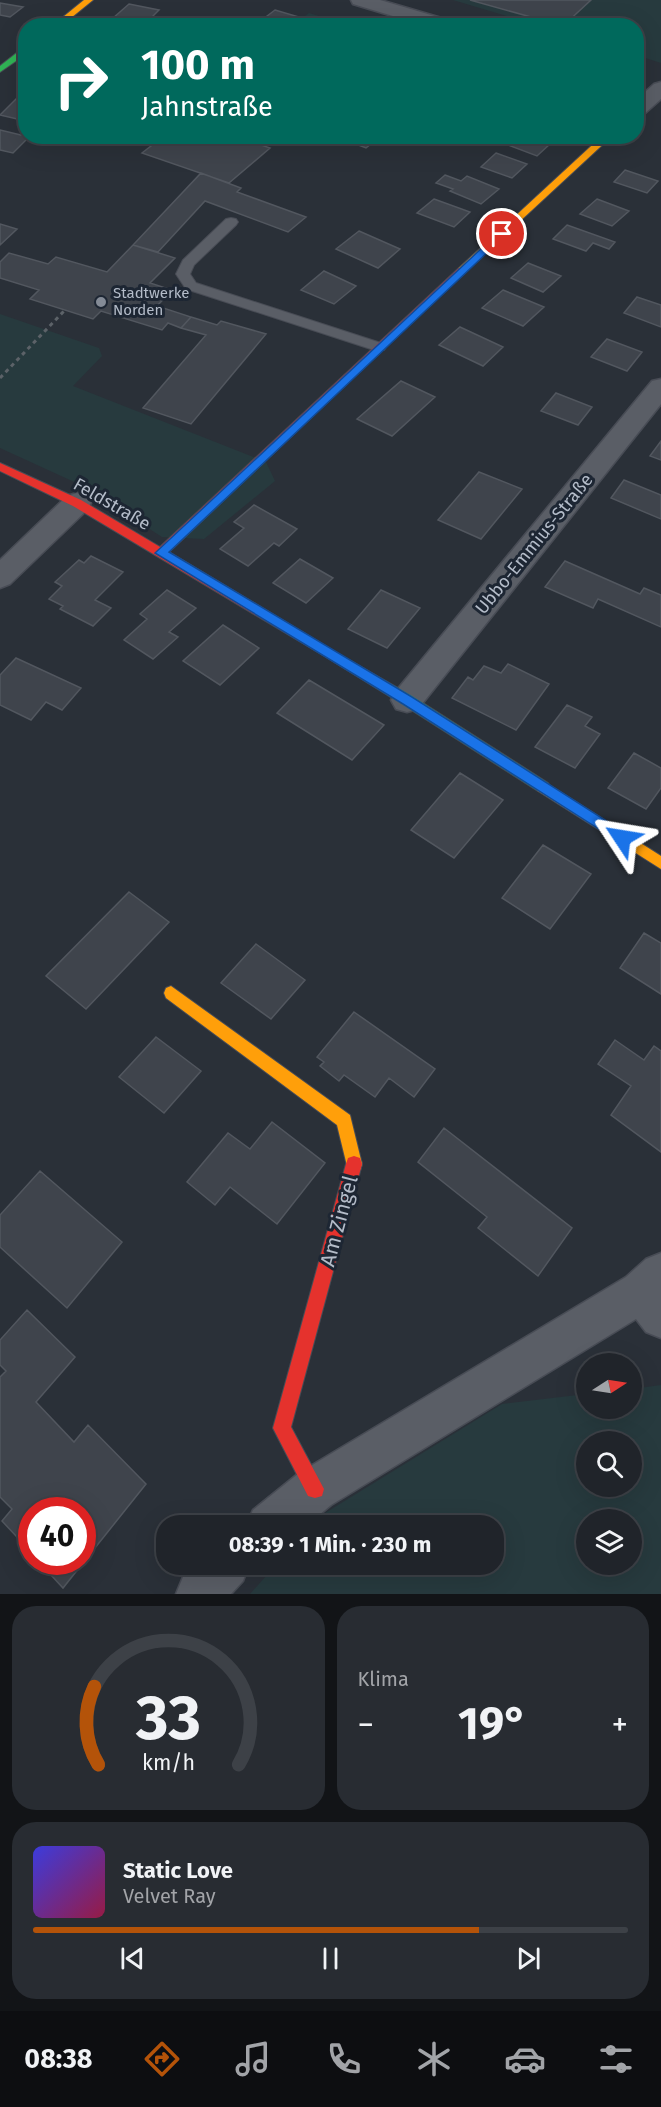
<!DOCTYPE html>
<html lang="de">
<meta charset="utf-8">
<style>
body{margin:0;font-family:"Fira Sans",sans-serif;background:#282c32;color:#f1f3f6;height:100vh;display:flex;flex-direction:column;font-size:22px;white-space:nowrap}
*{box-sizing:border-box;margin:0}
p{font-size:20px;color:#a2a4a8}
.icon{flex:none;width:33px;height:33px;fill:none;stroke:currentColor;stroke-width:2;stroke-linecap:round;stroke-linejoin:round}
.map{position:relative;height:1594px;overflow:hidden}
.panel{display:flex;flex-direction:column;gap:12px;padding:12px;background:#121417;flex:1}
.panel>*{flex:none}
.hud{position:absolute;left:18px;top:18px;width:626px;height:126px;border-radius:24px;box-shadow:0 6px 24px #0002,0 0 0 2px #3d4147;background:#00695c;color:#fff;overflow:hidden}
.needle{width:39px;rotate:78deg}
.tools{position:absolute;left:576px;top:1353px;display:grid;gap:12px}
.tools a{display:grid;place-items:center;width:66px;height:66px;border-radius:50%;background:#20242a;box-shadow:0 6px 24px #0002,0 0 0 2px #3d4147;font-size:30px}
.speed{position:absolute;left:18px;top:1497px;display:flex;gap:12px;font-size:30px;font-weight:700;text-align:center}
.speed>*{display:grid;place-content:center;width:78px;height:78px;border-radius:50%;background:#20242a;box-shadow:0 6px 24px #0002,0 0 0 2px #3d4147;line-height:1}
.speed .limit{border:9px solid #d22;background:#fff;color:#111}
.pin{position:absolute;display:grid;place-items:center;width:51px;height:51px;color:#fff;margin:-26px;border:3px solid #fff;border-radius:50%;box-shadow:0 2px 6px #0007}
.me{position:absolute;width:66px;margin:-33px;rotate:303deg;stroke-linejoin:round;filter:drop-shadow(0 0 4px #0008)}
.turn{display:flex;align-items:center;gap:21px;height:126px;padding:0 24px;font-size:27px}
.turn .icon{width:78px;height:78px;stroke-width:2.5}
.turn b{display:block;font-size:42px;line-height:51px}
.big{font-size:45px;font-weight:700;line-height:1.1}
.panel .card{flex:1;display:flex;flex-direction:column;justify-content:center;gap:9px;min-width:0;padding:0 21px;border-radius:24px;background:#282c32}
.panel .dial{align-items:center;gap:0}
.dial svg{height:156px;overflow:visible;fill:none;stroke:#3d4147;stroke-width:7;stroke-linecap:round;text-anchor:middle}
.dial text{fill:#f1f3f6;stroke:none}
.song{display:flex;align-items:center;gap:18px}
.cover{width:72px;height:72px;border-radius:9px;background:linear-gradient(135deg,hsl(240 70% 55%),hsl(340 70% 35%))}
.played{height:6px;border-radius:3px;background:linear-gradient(90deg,#b45309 75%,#3d4147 75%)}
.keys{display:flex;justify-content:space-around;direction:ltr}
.heat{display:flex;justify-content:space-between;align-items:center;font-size:33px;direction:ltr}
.panel .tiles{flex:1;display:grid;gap:12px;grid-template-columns:1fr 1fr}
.card:last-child{grid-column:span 2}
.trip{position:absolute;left:156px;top:1515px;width:348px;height:60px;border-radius:24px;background:#20242a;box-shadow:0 6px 24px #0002,0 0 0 2px #3d4147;font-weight:700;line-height:60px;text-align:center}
.tabs{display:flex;height:96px;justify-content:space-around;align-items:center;background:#0d0e11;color:#a2a4a8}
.tabs .icon{width:42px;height:42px}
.tabs .current{color:#b45309}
.tabs b{font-size:27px;color:#f1f3f6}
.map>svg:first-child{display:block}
.green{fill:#273a3e;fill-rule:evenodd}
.building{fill:#3f444c;stroke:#52575f;stroke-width:1.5}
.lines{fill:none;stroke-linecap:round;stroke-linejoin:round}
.lane-casing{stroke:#484c55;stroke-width:2}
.street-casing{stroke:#484c55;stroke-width:3}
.fast-casing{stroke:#484c55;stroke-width:2}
.slow-casing{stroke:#484c55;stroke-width:2}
.jam-casing{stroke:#484c55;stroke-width:2}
.path{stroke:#5c6268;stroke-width:3;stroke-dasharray:4 4;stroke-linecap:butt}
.lane{fill:#5a5e66;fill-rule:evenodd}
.street{fill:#5a5e66;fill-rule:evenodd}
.fast{fill:#30b455;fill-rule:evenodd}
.slow{fill:#ff9f0a;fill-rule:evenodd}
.jam{fill:#e5322d;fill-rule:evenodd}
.route{fill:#1a73e8;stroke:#114b97;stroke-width:1.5}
.poi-dot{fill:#848b96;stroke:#1d2633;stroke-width:2}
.labels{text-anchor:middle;stroke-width:6;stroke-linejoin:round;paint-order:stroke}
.far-poi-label{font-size:15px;fill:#b4bcc9;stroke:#1d2633;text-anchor:start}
.street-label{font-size:18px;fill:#b4bcc9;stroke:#1d2633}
.near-street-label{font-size:21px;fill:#b4bcc9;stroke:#1d2633}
</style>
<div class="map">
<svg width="661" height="1594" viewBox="0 0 661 1594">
<rect width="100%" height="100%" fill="#2a3038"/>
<path class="green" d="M453 0H661V63L636 55V26L537 25Z
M309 13 345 24 293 25Z
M0 314 99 348 102 356 73 386 266 462 275 481 204 539 162 537 83 486 0 448Z
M661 1385V1594H250L276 1565 494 1564V1526L311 1525 317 1518 502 1404 586 1394V1408H632V1389ZM586 1442H632V1486H586ZM586 1520H632V1564H586Z"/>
<path class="building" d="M470 0H591L563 26Z
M0 3 23 7 10 17 0 15Z
M129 4 159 10 143 26H104Z
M275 10 299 17 288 26H254Z
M21 94 26 95V121L0 115Z
M0 130 29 137 13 153 0 150Z
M164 136H235L270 148 229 183 142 153Z
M343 136H381L366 148 340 138Z
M518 136H531L551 143 537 156 508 145Z
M496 153 527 164 512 178 481 167Z
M625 170 658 181 647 193 614 182Z
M201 173 241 188 237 192 306 217 288 232 205 201 158 252 133 245Z
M445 175 461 181 467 176 499 189 481 204 450 191 453 189 436 183Z
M434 199 470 212 454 227 417 213Z
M597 199 629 211 612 226 580 214Z
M0 224 17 229 0 245Z
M567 225 615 242 609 249 593 243 586 251 553 239Z
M359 231 400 249 378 268 336 249Z
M133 245 175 258 150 283 172 290 157 306 191 317 181 328 168 323 162 330 101 311 93 319 30 299 39 290 0 278V262L9 253 48 264 56 257 107 272Z
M528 263 561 276 543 292 511 278Z
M324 271 356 286 334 304 301 290Z
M503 290 544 307 523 326 482 308Z
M637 297 661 305V327L624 313Z
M191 317 217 325 221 321 266 334 191 424 143 408 206 335 181 328Z
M460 327 503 347 483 366 439 345Z
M607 339 642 352 627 371 591 357Z
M401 381 435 397 392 436 357 419Z
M556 393 592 407 578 425 541 411Z
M661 441V460L650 456Z
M479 472 522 489 481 539 438 520Z
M624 480 661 495V519L611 498Z
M254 505 297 529 279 546 274 543 248 566 220 549 244 528 234 522Z
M91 556 123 572 95 600 111 608 93 626 60 609 63 606 49 599 62 586 55 582 79 560 84 563Z
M300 559 333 578 306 603 273 583Z
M565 561 640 594 644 588 661 595V627L598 599 593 608 545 587Z
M167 590 196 608 169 632 178 637 153 659 124 640 147 619 140 614Z
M381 590 420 608 387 648 348 629Z
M223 625 259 648 220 685 183 661Z
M16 658 81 688 62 710 46 702 31 720 0 705V675Z
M508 664 549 684 516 730 452 698 468 677 473 680 484 666 501 673Z
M309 680 384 725 352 760 277 713Z
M567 705 592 717 585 726 600 734 575 768 535 747Z
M634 753 661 768V788L646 809 608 788Z
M460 773 503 800 454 858 411 830Z
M543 845 591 874 550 929 502 898Z
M129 892 169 922 86 1009 46 976Z
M644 933 661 943V994L620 968Z
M256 944 305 980 271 1019 221 983Z
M354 1012 435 1069 414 1097 389 1078 375 1097 344 1075 339 1081 320 1066 324 1062 317 1057Z
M156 1037 201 1071 164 1113 119 1077Z
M615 1040 644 1060 654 1046 661 1051V1152L611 1115 631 1086 598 1064Z
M272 1122 325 1163 277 1224 230 1187 215 1205 187 1182 228 1133 250 1149Z
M444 1128 572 1228 538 1276 478 1228 487 1217 418 1162Z
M40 1171 122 1242 67 1308 0 1247V1215Z
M27 1310 75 1357 36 1402 74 1442 88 1425 146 1484 63 1588 39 1562H82V1510H32V1553L2 1521 12 1509 0 1497V1377L6 1371 0 1365V1340Z"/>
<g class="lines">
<defs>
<path id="lane" d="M231 218 236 219 238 222 236 225 194 265 190 274 196 283 384 344 386 347 384 350H374L186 289 176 274 183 260 226 219Z"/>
<path id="street" d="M351 0H380L455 22 457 26H426L353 4Z
M661 82V99L643 115 636 117V100L654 84Z
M661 379V404L418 709 407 712 396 709 391 700 396 691 652 381Z
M77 493 87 496 91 503 87 510 10 584 0 588V560L67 496Z
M661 1253V1338L646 1332 636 1319 331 1505 306 1526H246L253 1510 299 1473 626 1277 646 1259Z
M194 1564H249L243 1581 231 1594H176L183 1577Z"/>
<path id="fast" d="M23 48H26V54L0 72V66Z
M330 649 412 696 548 783 550 787 548 791H538L402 704 326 657 324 654Z"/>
<path id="slow" d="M84 0H93L61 26H52Z
M602 136H612L465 272H459V268Z
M543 781 661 856V869L538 791 536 787 538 783Z
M171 986 350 1115 362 1164 360 1170 354 1172 348 1170 337 1125 166 998 164 993 166 988Z"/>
<path id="jam" d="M459 268 467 270 169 552 334 651 336 654 334 657H326L73 506 0 471V463L81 500 160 547Z
M354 1156 360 1158 362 1164 291 1427 324 1489 322 1496 315 1498 308 1496 273 1428 346 1164 348 1158Z"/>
</defs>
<use href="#lane" class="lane-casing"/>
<use href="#street" class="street-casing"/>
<use href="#fast" class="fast-casing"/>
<use href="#slow" class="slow-casing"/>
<use href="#jam" class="jam-casing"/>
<path class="path" d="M0 378 65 310"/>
<use href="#lane" class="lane"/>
<use href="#street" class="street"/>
<use href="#fast" class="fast"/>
<use href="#slow" class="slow"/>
<use href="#jam" class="jam"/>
</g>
<path class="route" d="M499 232 507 234 169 552 412 697 627 834 629 838 627 842 622 844 403 704 155 553Z"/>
<circle class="poi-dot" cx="101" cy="302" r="6"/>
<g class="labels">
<g class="far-poi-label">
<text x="113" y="298">Stadtwerke<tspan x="113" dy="17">Norden</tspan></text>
</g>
<g class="street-label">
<text transform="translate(112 504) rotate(30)" y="6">Feldstraße</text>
<text transform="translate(534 544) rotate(-51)" y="6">Ubbo-Emmius-Straße</text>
</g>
<g class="near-street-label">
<text transform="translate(339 1221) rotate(-75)" y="7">Am Zingel</text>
</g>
</g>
</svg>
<div class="tools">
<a><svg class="needle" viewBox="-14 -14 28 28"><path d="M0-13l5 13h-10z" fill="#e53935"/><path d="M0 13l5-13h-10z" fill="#a2a4a8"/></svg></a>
<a><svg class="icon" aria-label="search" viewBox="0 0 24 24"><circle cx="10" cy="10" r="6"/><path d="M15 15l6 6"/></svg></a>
<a><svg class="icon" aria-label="layers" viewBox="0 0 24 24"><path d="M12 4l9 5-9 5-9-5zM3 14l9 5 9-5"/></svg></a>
</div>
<div class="speed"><div class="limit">40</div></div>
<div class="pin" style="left:502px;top:234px;background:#d93025"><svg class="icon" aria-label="arrive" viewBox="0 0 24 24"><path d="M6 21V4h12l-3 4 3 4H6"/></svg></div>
<svg class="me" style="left:622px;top:838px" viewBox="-20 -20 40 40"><path d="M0-17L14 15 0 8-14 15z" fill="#1a73e8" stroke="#fff" stroke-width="4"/></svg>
<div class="trip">08:39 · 1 Min. · 230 m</div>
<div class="hud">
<div class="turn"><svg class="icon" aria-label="right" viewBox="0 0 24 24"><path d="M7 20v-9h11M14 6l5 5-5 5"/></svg><div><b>100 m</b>Jahnstraße</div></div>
</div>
</div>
<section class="panel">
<div class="tiles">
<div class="card dial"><svg viewBox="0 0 100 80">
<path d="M14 69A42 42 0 1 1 86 69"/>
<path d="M14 69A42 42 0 0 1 12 29" stroke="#b45309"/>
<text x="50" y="56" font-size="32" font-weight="700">33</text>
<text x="50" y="72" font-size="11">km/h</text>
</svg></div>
<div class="card"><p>Klima</p>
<div class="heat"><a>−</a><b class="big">19°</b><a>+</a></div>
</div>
<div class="card">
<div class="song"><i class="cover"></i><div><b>Static Love</b><p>Velvet Ray</p></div></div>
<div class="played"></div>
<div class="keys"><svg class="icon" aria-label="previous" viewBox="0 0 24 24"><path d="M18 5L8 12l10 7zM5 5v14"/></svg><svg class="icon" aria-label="pause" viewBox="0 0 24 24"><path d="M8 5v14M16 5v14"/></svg><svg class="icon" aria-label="next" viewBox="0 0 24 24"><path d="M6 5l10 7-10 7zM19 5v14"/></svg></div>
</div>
</div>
</section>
<nav class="tabs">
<b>08:38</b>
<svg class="icon current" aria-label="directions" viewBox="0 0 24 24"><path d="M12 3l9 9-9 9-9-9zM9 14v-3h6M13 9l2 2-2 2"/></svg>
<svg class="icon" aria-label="music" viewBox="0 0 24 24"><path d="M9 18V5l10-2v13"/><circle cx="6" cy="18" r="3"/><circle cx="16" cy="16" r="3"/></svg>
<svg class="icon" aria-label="phone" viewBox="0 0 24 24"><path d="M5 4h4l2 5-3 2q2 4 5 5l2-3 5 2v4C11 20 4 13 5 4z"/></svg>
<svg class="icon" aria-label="climate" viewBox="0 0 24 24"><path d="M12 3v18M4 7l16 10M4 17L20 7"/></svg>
<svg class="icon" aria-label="car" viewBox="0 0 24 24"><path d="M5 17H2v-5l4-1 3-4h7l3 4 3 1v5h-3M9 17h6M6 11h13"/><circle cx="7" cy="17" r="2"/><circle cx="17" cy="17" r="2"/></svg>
<svg class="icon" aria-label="filters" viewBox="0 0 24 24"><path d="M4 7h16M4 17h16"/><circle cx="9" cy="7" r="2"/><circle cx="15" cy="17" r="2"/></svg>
</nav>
